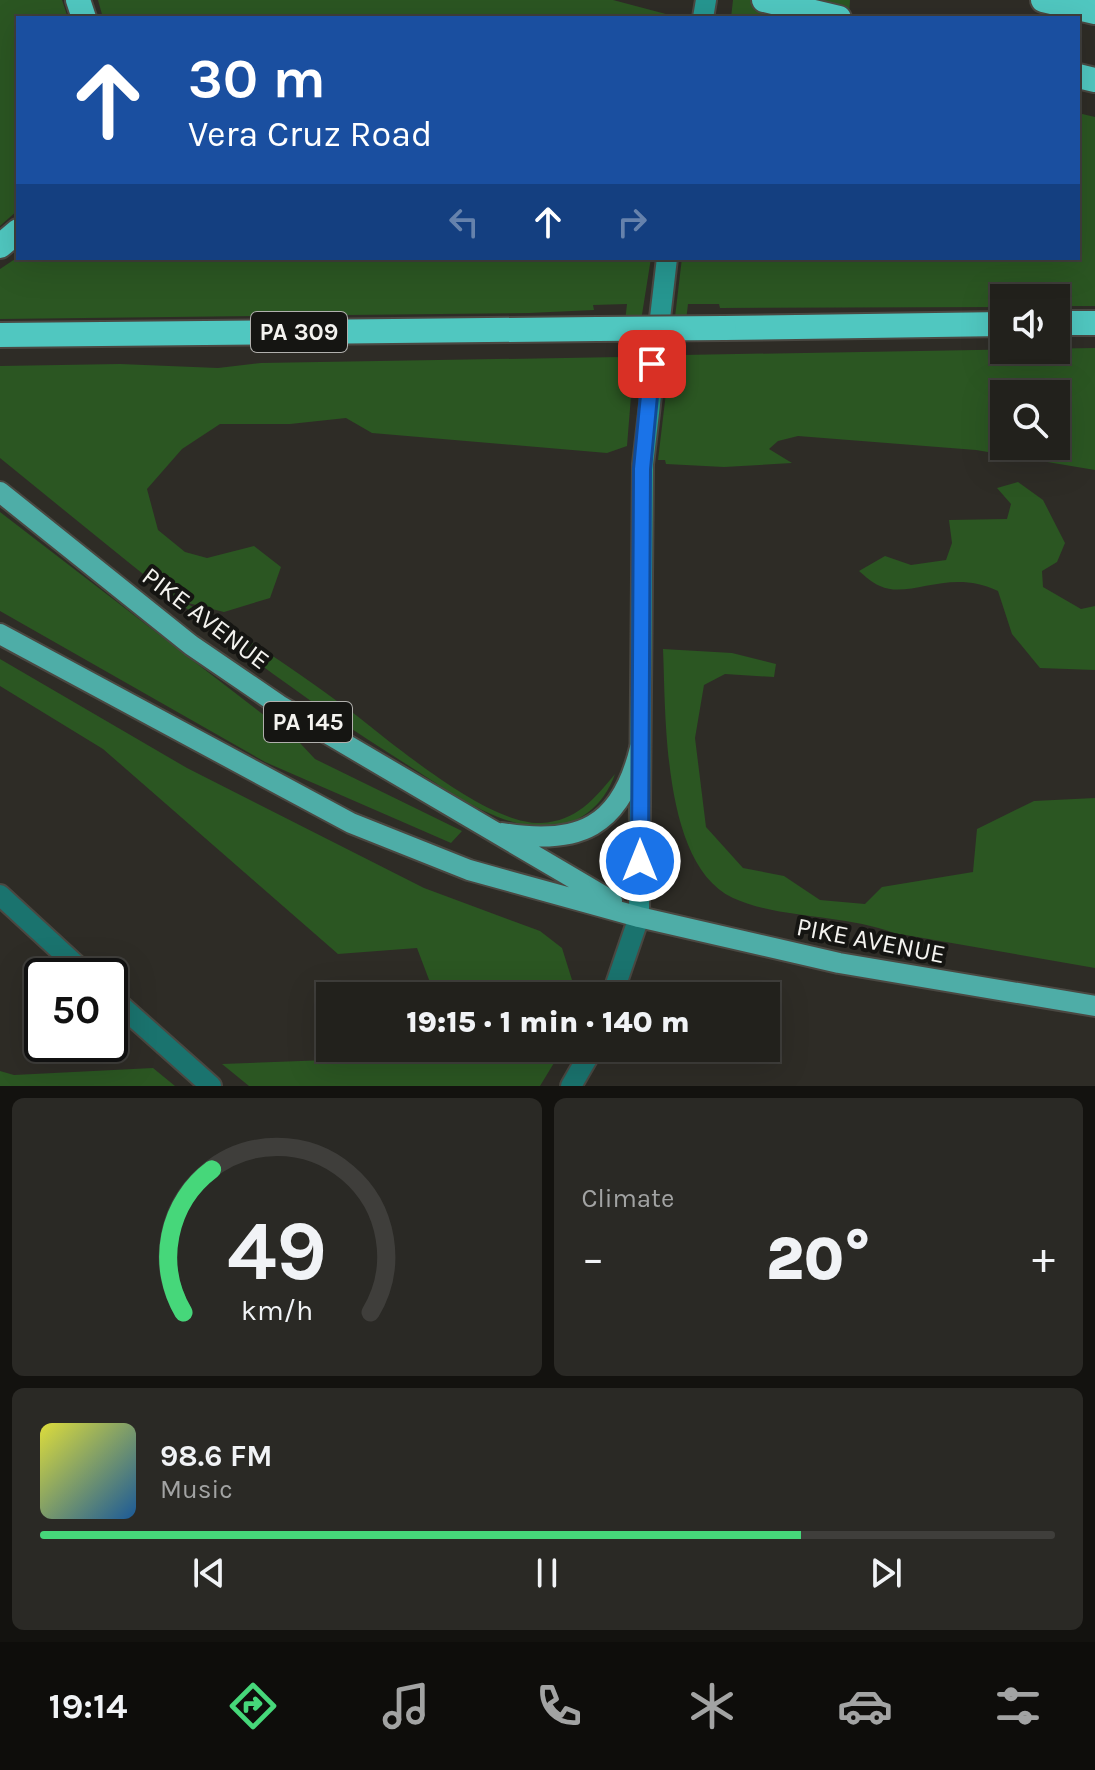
<!DOCTYPE html>
<meta charset="utf-8">
<style>
body{margin:0;font-family:Karla,sans-serif;background:#2a2925;color:#f1f3f6;height:100vh;display:flex;flex-direction:column;font-size:30px;white-space:nowrap}
*{box-sizing:border-box;margin:0}
p{font-size:26px;color:#a2a3a3}
.icon{flex:none;width:44px;height:44px;fill:none;stroke:currentColor;stroke-width:2;stroke-linecap:round;stroke-linejoin:round}
.map{position:relative;height:1086px;overflow:hidden}
.side{display:flex;flex-direction:column;gap:12px;padding:12px;background:#13120f;flex:1}
.side>*{flex:none}
.hud{position:absolute;left:16px;top:16px;width:1064px;height:244px;border-radius:0px;box-shadow:0 8px 32px #0002,0 0 0 2px #3f3e3b;background:#1a4fa0;color:#fff;overflow:hidden}
.buttons{position:absolute;left:990px;top:284px;display:grid;gap:16px}
.buttons a{display:grid;place-items:center;width:80px;height:80px;border-radius:0px;background:#22211c;box-shadow:0 8px 32px #0002,0 0 0 2px #3f3e3b;font-size:40px}
.speed{position:absolute;left:24px;top:958px;display:flex;gap:16px;font-size:40px;font-weight:700;text-align:center}
.speed>*{display:grid;place-content:center;width:104px;height:104px;border-radius:50%;background:#22211c;box-shadow:0 8px 32px #0002,0 0 0 2px #3f3e3b;line-height:1}
.speed .limit{border:4px solid #111;border-radius:12px;background:#fff;color:#111}
.pin{position:absolute;display:grid;place-items:center;width:68px;height:68px;color:#fff;margin:-34px;border-radius:16px;box-shadow:0 4px 12px #0006}
.me{position:absolute;width:88px;margin:-44px;rotate:0deg;stroke-linejoin:round;filter:drop-shadow(0 0 6px #0008)}
.turn{display:flex;align-items:center;gap:28px;height:168px;padding:0 40px;font-size:36px}
.turn .icon{width:104px;height:104px;stroke-width:2.5}
.turn b{display:block;font-size:56px;line-height:68px}
.lanes{display:flex;align-items:center;height:76px;padding:0 40px;background:#0003;justify-content:center;gap:40px;direction:ltr}
.lanes .off{opacity:.35}
.big{font-size:60px;font-weight:800;line-height:1.1}
.side .card{flex:1;display:flex;flex-direction:column;justify-content:center;gap:12px;min-width:0;padding:0 28px;border-radius:12px;background:#2a2925}
.side .dial{align-items:center;gap:0}
.dial svg{height:208px;overflow:visible;fill:none;stroke:#3f3e3b;stroke-width:7;stroke-linecap:round;text-anchor:middle}
.dial text{fill:#f1f3f6;stroke:none}
.song{display:flex;align-items:center;gap:24px}
.cover{width:96px;height:96px;border-radius:12px;background:linear-gradient(135deg,hsl(60 70% 55%),hsl(210 70% 35%))}
.played{height:8px;border-radius:4px;background:linear-gradient(90deg,#46d77a 75%,#3f3e3b 75%)}
.keys{display:flex;justify-content:space-around;direction:ltr}
.heat{display:flex;justify-content:space-between;align-items:center;font-size:44px;direction:ltr}
.side .tiles{flex:1;display:grid;gap:12px;grid-template-columns:1fr 1fr}
.card:last-child{grid-column:span 2}
.trip{position:absolute;left:316px;top:982px;width:464px;height:80px;border-radius:0px;background:#22211c;box-shadow:0 8px 32px #0002,0 0 0 2px #3f3e3b;font-weight:800;line-height:80px;text-align:center}
.menu{display:flex;height:128px;justify-content:space-around;align-items:center;background:#0e0d0b;color:#a2a3a3}
.menu .icon{width:56px;height:56px}
.menu .selected{color:#46d77a}
.menu b{font-size:36px;color:#f1f3f6}
.map>svg:first-child{display:block}
.green{fill:#2b5622;fill-rule:evenodd}
.lines{fill:none;stroke-linecap:round;stroke-linejoin:round}
.tertiary-casing{stroke:#4a4842;stroke-width:24}
.secondary-casing{stroke:#4a4842;stroke-width:24}
.primary-casing{stroke:#4a4842;stroke-width:24}
.motorway-casing{stroke:#4a4842;stroke-width:28}
.tertiary{stroke:#1a736e;stroke-width:20}
.secondary{stroke:#269690;stroke-width:20}
.primary{stroke:#4eada7;stroke-width:20}
.motorway{stroke:#50c7c0;stroke-width:24}
.motorway-bridge-casing{stroke:#4a4842;stroke-width:28;stroke-linecap:butt}
.motorway-bridge{stroke:#50c7c0;stroke-width:24}
.route-casing{stroke:#114b97;stroke-width:20}
.route{stroke:#1a73e8;stroke-width:14}
.labels{text-anchor:middle;stroke-width:8;stroke-linejoin:round;paint-order:stroke}
.shield{fill:#151512;stroke:#b1b0ad;stroke-width:2}
.shield-label{font-size:24px;font-weight:bold;fill:#f4f3ef}
.street-label{font-size:26px;fill:#f4f3ef;stroke:#151512}
</style>
<div class="map">
<svg width="1095" height="1086" viewBox="0 0 1095 1086">
<rect width="100%" height="100%" fill="#2e2c26"/>
<path class="green" d="M0 0H62L68 18H18V210L0 226Z
M98 0H613L681 18H103Z
M733 0H850L849 18H731Z
M1078 113 1095 117V306H1056V298H1004V307L720 308 719 304H688L682 355 1095 348V470L976 450 798 436 778 441 769 449 792 463 724 467 666 464 665 460H658L682 258H1078ZM1004 394H1056V446H1004Z
M18 257 651 258 633 371 627 446 607 453 372 433 346 418 290 424H220L182 449 147 489 158 530 185 552 207 558 254 546 281 567 270 598 224 612 184 602C238 631 298 672 348 709 390 741 487 825 541 823 577 821 594 799 615 774 604 806 577 828 542 827 493 825 446 789 406 764 261 674 132 565 0 458V366L120 364 218 368 261 363 621 357 627 304 593 305 594 310 529 313 0 319V269Z
M1018 482 1043 500 1065 543 1057 562 1042 571 1043 587 1081 609 1095 606V670L1040 668 1012 634 998 591C949 567 910 600 880 586 872 583 865 576 859 571L885 556 911 565 946 560 952 543 949 520 1007 519 1011 504 997 488Z
M0 512 299 742 315 759 462 831 451 843 265 762 0 611Z
M663 649 732 653 776 664 774 677 725 674 704 685 695 738 706 827 743 868 784 876 820 900 865 904 882 887 973 872 977 829 1034 801 1095 798V968L894 933C844 914 779 919 733 898 662 865 666 716 663 649Z
M0 659 187 768 424 888 540 931 562 948 577 996H384L431 985 417 948 338 954 103 749 0 686Z
M330 1047V1048H563L540 1086H249L222 1064 328 1060Z
M153 1068 175 1086H0V1071L14 1075Z"/>
<g class="lines">
<defs>
<path id="tertiary" d="M0 895 88 976
M110 996 211 1086
M612 996 639 917
M571 1086 593 1048"/>
<path id="secondary" d="M703 18 706 0
M639 917 643 464 667 258"/>
<path id="primary" d="M0 492 191 645 279 705 612 901
M0 634 351 823 469 870 639 917 839 963 1095 1006
M502 833C579 846 621 827 640 748"/>
<path id="motorway" d="M78 0 84 18
M764 0 839 18
M1043 0 1095 12
M1078 76 1095 80
M0 246 18 231
M1056 323H1095
M724 328 1004 324
M0 335 597 329"/>
</defs>
<use href="#tertiary" class="tertiary-casing"/>
<use href="#secondary" class="secondary-casing"/>
<use href="#primary" class="primary-casing"/>
<use href="#motorway" class="motorway-casing"/>
<use href="#tertiary" class="tertiary"/>
<use href="#secondary" class="secondary"/>
<use href="#primary" class="primary"/>
<use href="#motorway" class="motorway"/>
<defs>
<path id="motorway-bridge" d="M597 329 724 328"/>
</defs>
<use href="#motorway-bridge" class="motorway-bridge-casing"/>
<use href="#motorway-bridge" class="motorway-bridge"/>
</g>
<g class="lines">
<defs>
<path id="route" d="M640 861 642 469 652 364"/>
</defs>
<use href="#route" class="route-casing"/>
<use href="#route" class="route"/>
</g>
<g class="labels">
<g class="shield">
<rect x="251" y="312" width="96" height="40" rx="6"/>
<rect x="264" y="702" width="88" height="40" rx="6"/>
</g>
<g class="shield-label">
<text x="299" y="340">PA 309</text>
<text x="308" y="730">PA 145</text>
</g>
<g class="street-label">
<text transform="translate(206 618) rotate(37)" y="9">PIKE AVENUE</text>
<text transform="translate(871 940) rotate(11)" y="9">PIKE AVENUE</text>
</g>
</g>
</svg>
<div class="buttons">
<a><svg class="icon" aria-label="sound" viewBox="0 0 24 24"><path d="M4 9h4l5-4v14l-5-4H4zM17 9q2 3 0 6"/></svg></a>
<a><svg class="icon" aria-label="search" viewBox="0 0 24 24"><circle cx="10" cy="10" r="6"/><path d="M15 15l6 6"/></svg></a>
</div>
<div class="speed"><div class="limit">50</div></div>
<div class="pin" style="left:652px;top:364px;background:#d93025"><svg class="icon" aria-label="arrive" viewBox="0 0 24 24"><path d="M6 21V4h12l-3 4 3 4H6"/></svg></div>
<svg class="me" style="left:640px;top:861px" viewBox="-20 -20 40 40"><circle r="17" fill="#1a73e8" stroke="#fff" stroke-width="3"/><path d="M0-11L8 9 0 5-8 9z" fill="#fff"/></svg>
<div class="trip">19:15 · 1 min · 140 m</div>
<div class="hud">
<div class="turn"><svg class="icon" aria-label="ahead" viewBox="0 0 24 24"><path d="M12 20V5M6 11l6-6 6 6"/></svg><div><b>30 m</b>Vera Cruz Road</div></div>
<div class="lanes"><svg class="icon off" aria-label="left" viewBox="0 0 24 24"><path d="M17 20v-9H6M10 6l-5 5 5 5"/></svg><svg class="icon" aria-label="ahead" viewBox="0 0 24 24"><path d="M12 20V5M6 11l6-6 6 6"/></svg><svg class="icon off" aria-label="right" viewBox="0 0 24 24"><path d="M7 20v-9h11M14 6l5 5-5 5"/></svg></div>
</div>
</div>
<section class="side">
<div class="tiles">
<div class="card dial"><svg viewBox="0 0 100 80">
<path d="M14 69A42 42 0 1 1 86 69"/>
<path d="M14 69A42 42 0 0 1 25 14" stroke="#46d77a"/>
<text x="50" y="56" font-size="32" font-weight="700">49</text>
<text x="50" y="72" font-size="11">km/h</text>
</svg></div>
<div class="card"><p>Climate</p>
<div class="heat"><a>−</a><b class="big">20°</b><a>+</a></div>
</div>
<div class="card">
<div class="song"><i class="cover"></i><div><b>98.6 FM</b><p>Music</p></div></div>
<div class="played"></div>
<div class="keys"><svg class="icon" aria-label="previous" viewBox="0 0 24 24"><path d="M18 5L8 12l10 7zM5 5v14"/></svg><svg class="icon" aria-label="pause" viewBox="0 0 24 24"><path d="M8 5v14M16 5v14"/></svg><svg class="icon" aria-label="next" viewBox="0 0 24 24"><path d="M6 5l10 7-10 7zM19 5v14"/></svg></div>
</div>
</div>
</section>
<nav class="menu">
<b>19:14</b>
<svg class="icon selected" aria-label="directions" viewBox="0 0 24 24"><path d="M12 3l9 9-9 9-9-9zM9 14v-3h6M13 9l2 2-2 2"/></svg>
<svg class="icon" aria-label="music" viewBox="0 0 24 24"><path d="M9 18V5l10-2v13"/><circle cx="6" cy="18" r="3"/><circle cx="16" cy="16" r="3"/></svg>
<svg class="icon" aria-label="phone" viewBox="0 0 24 24"><path d="M5 4h4l2 5-3 2q2 4 5 5l2-3 5 2v4C11 20 4 13 5 4z"/></svg>
<svg class="icon" aria-label="climate" viewBox="0 0 24 24"><path d="M12 3v18M4 7l16 10M4 17L20 7"/></svg>
<svg class="icon" aria-label="car" viewBox="0 0 24 24"><path d="M5 17H2v-5l4-1 3-4h7l3 4 3 1v5h-3M9 17h6M6 11h13"/><circle cx="7" cy="17" r="2"/><circle cx="17" cy="17" r="2"/></svg>
<svg class="icon" aria-label="filters" viewBox="0 0 24 24"><path d="M4 7h16M4 17h16"/><circle cx="9" cy="7" r="2"/><circle cx="15" cy="17" r="2"/></svg>
</nav>
